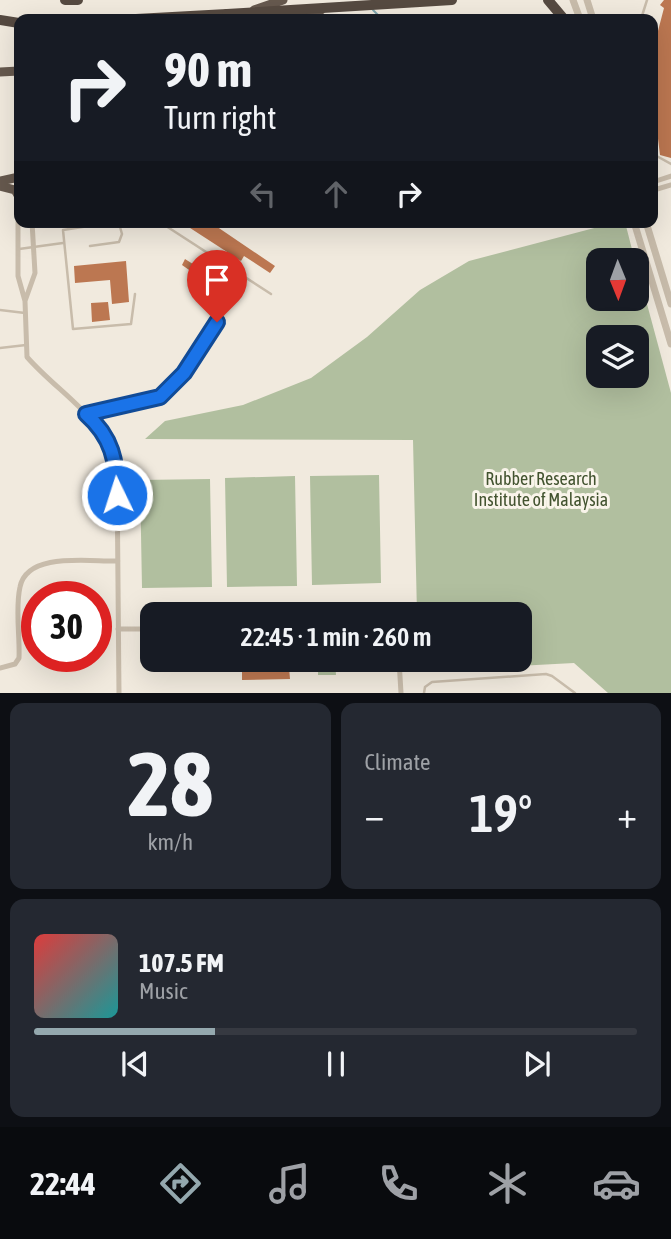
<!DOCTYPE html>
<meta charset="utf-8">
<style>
body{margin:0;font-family:"Asap Condensed",sans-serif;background:#242831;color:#f1f3f6;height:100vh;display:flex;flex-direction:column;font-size:26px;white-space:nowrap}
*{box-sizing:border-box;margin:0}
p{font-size:23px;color:#9ea1a6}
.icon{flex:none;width:38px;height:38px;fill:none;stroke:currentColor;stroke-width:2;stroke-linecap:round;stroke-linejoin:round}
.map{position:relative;height:693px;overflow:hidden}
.sheet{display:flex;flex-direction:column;gap:10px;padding:10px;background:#0d0f14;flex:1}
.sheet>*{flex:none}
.guide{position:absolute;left:14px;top:14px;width:644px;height:214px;border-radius:14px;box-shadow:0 7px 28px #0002;background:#171b24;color:#f1f3f6;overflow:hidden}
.needle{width:46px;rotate:179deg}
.fabs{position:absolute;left:586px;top:248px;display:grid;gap:14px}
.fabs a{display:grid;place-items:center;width:63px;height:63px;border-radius:14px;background:#171b24;box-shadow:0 7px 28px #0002;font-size:35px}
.speed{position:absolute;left:21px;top:581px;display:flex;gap:14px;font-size:35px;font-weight:700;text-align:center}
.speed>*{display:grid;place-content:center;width:91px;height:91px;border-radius:50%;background:#171b24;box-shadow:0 7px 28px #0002;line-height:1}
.speed .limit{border:10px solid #d22;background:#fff;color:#111}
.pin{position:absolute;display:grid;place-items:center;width:60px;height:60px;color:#fff;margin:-72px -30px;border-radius:50% 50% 50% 0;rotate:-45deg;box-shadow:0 0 7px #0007}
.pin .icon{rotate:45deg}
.me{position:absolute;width:77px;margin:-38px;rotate:356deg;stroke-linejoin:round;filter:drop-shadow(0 0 5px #0008)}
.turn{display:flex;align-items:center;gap:24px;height:147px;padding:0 35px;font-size:32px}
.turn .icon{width:91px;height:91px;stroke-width:2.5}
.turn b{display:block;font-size:49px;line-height:60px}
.lanes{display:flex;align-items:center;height:66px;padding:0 35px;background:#0003;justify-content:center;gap:35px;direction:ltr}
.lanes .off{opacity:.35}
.big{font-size:52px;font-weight:600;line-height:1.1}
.sheet .widget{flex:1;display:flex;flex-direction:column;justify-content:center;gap:10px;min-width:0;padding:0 24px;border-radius:14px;background:#242831}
.sheet .dial{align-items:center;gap:0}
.dial b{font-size:91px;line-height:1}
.song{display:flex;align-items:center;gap:21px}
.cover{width:84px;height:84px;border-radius:10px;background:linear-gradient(135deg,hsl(0 70% 55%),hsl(180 70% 35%))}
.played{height:7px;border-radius:4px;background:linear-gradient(90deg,#94a8ae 30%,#363941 30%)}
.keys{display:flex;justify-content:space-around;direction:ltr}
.heat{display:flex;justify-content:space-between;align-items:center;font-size:38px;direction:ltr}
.sheet .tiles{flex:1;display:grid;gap:10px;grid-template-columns:1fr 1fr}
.widget:last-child{grid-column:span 2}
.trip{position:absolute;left:140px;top:602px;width:392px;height:70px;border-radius:14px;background:#171b24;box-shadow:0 7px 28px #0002;font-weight:600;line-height:70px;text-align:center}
.dock{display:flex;height:112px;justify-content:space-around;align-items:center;background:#090b0e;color:#9ea1a6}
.dock .icon{width:49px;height:49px}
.dock .active{color:#94a8ae}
.dock b{font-size:32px;color:#f1f3f6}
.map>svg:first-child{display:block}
.green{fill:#b1bf9f;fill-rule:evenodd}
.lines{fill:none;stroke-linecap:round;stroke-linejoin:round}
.stream{stroke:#7fa5ac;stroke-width:2}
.building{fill:#bc7751}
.service{stroke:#c8bcab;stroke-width:2.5}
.minor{stroke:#c8bcab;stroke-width:5}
.tertiary{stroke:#c8bcab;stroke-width:7}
.trunk{stroke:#66594e;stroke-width:9}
.motorway{stroke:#564a41;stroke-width:10}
.motorway-bridge{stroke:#564a41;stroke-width:10}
.route-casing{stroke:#114b97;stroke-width:18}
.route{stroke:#1a73e8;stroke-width:12}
.labels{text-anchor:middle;stroke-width:6;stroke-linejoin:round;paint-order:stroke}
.park-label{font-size:18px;fill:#42532f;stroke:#f9f4ea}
</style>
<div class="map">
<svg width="671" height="693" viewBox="0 0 671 693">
<rect width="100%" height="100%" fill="#f1eade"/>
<path class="green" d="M617 222H625L635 261H598V299H637V267L671 393V693H608L574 663 418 671V660H520V614H417L413 440 145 439 165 421 243 405 311 378 367 337 420 290 469 261ZM598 338H637V376H598Z
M379 475 381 583 312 585 310 476Z
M295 476 297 586 227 587 225 478Z
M210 479 212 587 142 588 140 480Z
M318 660H335L336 675H318Z"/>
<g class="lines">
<path class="stream" d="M373 10 382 19"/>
</g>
<path class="building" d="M664 0H671V158L660 155 653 98V50L664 8 660 5Z
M190 222H210L275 266 270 273 244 256 241 261 187 226Z
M185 259 196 266 192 272 182 265Z
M126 261 129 302 112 304 110 280 75 283 74 266Z
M108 302 110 320 92 322 91 303Z
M123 477H131V485H123Z
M242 667H289L290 679 242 680Z"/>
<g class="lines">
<path class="service" d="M641 19 647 0
M653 133H656
M653 154 671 164
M166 226 271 294
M90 246 119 242 122 234 120 227 108 223 63 230 73 329 131 324 135 294
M19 249 63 243
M0 310 25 313
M0 348 26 345
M86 414 160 397 184 373 245 277
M292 660V667
M424 693 425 687 432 682 546 674 552 676 575 693"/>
<path class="minor" d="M653 182 671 176
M654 190 671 185
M18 195V276L25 301 27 357C61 396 109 419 117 473L119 693
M25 301 35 273 32 222
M118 629H152
M399 660 401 693
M0 668 15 664 19 658C20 635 15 609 20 587 27 551 91 562 118 561"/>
<path class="tertiary" d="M573 0 580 19
M587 0 593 19
M653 181 654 182
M653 191 655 189
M634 222 671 344
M646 222 671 304"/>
<path class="trunk" d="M254 10 283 0
M294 19 321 10
M0 72 19 71
M0 181 19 177
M0 186 15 190 18 195"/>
<path class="motorway" d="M65 0H78
M548 0 564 19
M136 19 227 14
M0 20 19 23"/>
<path class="motorway-bridge" d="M227 14 452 0"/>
</g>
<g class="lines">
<defs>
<path id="route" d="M117 495C117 461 112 437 86 414L160 397 184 373 217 322"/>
</defs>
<use href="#route" class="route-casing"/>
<use href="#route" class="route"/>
</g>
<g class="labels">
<g class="park-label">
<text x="541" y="485">Rubber Research<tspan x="541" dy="21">Institute of Malaysia</tspan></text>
</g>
</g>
</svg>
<div class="fabs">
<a><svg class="needle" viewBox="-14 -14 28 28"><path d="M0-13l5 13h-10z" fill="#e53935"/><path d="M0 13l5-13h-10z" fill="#9ea1a6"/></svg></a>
<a><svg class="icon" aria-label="layers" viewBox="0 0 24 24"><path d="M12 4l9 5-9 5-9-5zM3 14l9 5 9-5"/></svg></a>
</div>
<div class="speed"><div class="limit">30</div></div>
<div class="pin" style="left:217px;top:322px;background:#d93025"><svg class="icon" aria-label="arrive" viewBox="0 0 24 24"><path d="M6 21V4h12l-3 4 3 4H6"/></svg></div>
<svg class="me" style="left:117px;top:495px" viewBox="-20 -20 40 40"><circle r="17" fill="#1a73e8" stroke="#fff" stroke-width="3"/><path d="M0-11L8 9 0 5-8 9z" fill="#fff"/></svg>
<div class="trip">22:45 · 1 min · 260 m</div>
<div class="guide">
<div class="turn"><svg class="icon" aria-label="right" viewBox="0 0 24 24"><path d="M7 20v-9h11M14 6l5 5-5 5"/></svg><div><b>90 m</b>Turn right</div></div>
<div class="lanes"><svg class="icon off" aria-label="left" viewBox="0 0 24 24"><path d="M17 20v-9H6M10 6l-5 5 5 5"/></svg><svg class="icon off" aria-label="ahead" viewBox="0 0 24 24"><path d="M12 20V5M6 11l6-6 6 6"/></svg><svg class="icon" aria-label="right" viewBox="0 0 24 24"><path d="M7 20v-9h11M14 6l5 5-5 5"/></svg></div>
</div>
</div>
<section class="sheet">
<div class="tiles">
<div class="widget dial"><b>28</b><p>km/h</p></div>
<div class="widget"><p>Climate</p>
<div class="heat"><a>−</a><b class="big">19°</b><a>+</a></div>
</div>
<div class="widget">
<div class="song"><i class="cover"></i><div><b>107.5 FM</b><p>Music</p></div></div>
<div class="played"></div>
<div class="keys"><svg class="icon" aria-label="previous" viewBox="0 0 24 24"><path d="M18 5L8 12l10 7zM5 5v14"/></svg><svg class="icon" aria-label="pause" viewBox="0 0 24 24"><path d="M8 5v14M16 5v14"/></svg><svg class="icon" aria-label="next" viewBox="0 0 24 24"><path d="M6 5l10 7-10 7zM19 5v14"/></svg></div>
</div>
</div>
</section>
<nav class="dock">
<b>22:44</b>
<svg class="icon active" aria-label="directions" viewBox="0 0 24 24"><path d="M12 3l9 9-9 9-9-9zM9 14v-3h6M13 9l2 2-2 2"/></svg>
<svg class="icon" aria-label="music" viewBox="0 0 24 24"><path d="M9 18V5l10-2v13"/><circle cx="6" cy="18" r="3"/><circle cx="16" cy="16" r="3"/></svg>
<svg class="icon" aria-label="phone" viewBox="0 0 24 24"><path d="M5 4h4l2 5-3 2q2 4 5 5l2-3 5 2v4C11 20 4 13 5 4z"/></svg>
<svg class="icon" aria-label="climate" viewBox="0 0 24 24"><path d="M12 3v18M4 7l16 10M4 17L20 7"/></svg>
<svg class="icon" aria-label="car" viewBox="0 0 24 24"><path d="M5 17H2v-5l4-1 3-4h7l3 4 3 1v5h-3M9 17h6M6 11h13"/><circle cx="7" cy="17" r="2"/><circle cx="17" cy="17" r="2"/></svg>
</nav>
